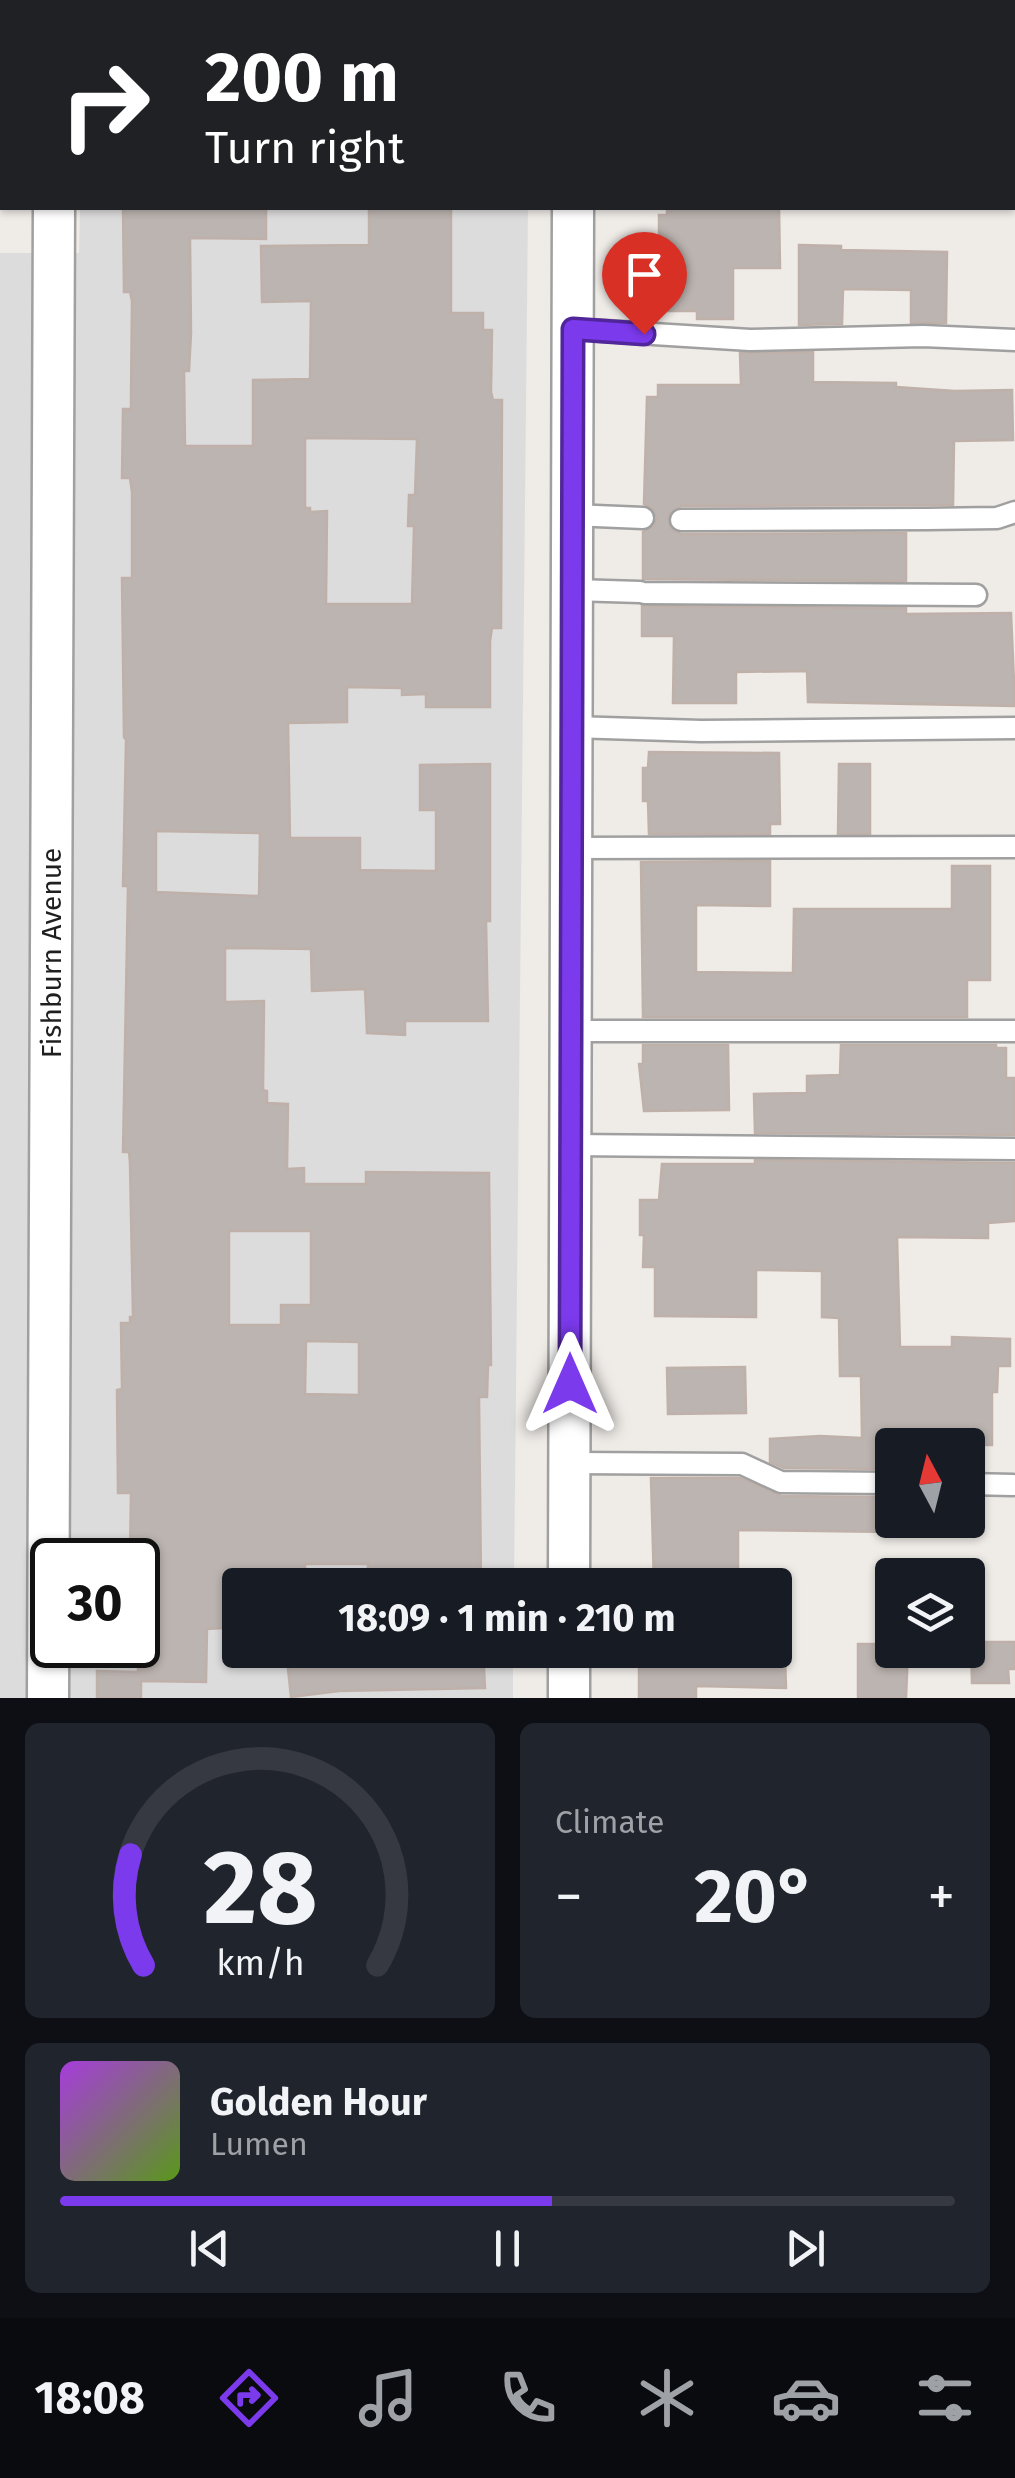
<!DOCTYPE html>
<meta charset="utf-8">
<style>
body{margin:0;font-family:"Fira Sans",sans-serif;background:#20242c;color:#f1f3f6;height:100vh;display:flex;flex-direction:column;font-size:38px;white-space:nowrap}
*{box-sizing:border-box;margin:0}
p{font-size:32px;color:#9ea1a6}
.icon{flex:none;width:55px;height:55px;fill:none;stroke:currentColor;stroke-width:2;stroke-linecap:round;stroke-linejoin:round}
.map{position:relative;height:1698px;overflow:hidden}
.sheet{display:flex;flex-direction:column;gap:25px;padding:25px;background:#0d0f14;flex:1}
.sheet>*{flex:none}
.top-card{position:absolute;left:0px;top:0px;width:1015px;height:210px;box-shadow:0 2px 8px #0004;background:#202124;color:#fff;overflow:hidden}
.needle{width:65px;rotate:353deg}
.fabs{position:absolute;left:875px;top:1428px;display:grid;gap:20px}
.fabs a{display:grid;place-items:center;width:110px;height:110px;border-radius:10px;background:#171b24;box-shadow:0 2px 8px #0004;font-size:50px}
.speed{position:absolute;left:30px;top:1538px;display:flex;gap:20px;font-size:50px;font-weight:700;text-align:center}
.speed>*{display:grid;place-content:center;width:130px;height:130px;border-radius:50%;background:#171b24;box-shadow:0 2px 8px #0004;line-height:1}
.speed .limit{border:5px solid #111;border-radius:15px;background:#fff;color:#111}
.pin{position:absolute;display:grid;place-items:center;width:85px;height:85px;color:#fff;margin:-102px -42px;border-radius:50% 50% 50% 0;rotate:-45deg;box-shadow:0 0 10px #0007}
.pin .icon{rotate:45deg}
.me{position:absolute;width:110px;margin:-55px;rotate:0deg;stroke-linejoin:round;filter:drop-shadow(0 0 8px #0008)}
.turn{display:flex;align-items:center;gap:35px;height:210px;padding:0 40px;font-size:45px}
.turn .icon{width:130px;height:130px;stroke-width:2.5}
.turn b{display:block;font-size:70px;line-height:85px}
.big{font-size:75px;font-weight:700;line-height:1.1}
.sheet .widget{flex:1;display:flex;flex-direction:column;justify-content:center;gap:15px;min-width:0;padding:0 35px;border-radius:15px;background:#20242c}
.sheet .dial{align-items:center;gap:0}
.dial svg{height:260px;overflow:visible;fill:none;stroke:#363941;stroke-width:7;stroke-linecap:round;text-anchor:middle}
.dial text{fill:#f1f3f6;stroke:none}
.song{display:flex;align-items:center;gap:30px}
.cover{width:120px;height:120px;border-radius:15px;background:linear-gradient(135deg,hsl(280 70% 55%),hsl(90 70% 35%))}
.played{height:10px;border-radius:5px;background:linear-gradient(90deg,#7c3aed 55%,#363941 55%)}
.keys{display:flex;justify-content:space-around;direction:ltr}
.heat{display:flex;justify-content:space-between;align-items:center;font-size:55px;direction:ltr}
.sheet .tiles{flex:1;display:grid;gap:25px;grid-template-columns:1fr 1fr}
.widget:last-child{grid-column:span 2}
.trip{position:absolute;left:222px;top:1568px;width:570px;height:100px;border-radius:10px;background:#171b24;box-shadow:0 2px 8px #0004;font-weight:700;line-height:100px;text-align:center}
.tab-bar{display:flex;height:160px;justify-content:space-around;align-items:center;background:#090b0e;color:#9ea1a6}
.tab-bar .icon{width:70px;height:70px}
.tab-bar .selected{color:#7c3aed}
.tab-bar b{font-size:45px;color:#f1f3f6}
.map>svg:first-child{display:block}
.residential{fill:#dddcdd;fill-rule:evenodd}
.building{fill:#bcb4b0;stroke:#bfb1aa;stroke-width:2.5;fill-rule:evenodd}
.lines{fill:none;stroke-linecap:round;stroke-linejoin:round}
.service-casing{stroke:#a0a0a0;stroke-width:25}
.minor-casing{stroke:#a0a0a0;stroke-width:45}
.service{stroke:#fff;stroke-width:20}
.minor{stroke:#fff;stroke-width:40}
.route-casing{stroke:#51269a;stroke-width:25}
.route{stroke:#7c3aed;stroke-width:18}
.labels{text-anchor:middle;stroke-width:10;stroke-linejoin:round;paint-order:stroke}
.street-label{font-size:28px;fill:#1f1f1f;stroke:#fff}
</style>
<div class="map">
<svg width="1015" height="1698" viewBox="0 0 1015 1698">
<rect width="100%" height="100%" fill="#efebe7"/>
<path class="residential" d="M80 208H528L514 1585H240V1650H513V1698H0V253H79ZM52 1560H138V1645H52Z"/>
<path class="building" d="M123 208H266V239L190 238 191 333 189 371H184L185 446H253V380L310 379 311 301 262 302 261 246 369 245V208H451V313H483V330H492L491 392 493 400H502L501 628H492L490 641V707H426V694L402 695V688L347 687V722L288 723 290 838H360V870L436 871V810H420V765L490 764V921H486L488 1021H405V1035L367 1033 365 989 312 991 311 949 225 948V1002L264 1001 263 1090 267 1091V1103L288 1104 287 1169 304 1168V1184H366V1172L489 1173 491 1365H488L487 1397H479L481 1585H368V1564H305V1585H240V1627L207 1629 206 1682 141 1681V1698H97V1671L138 1672V1557H130L131 1493H118L117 1390 122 1389 121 1323H130V1317H133L130 1163 129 1152H123L128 886H123L126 740 124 737 122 578H132V492L130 478H122L123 409H131V396L132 301 130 292H124ZM305 438 417 439 415 495H409L408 526H414L412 604H326L327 511 310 512V508H305ZM156 831 260 833 259 896 156 892ZM229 1231H311V1305H281V1325H229ZM306 1341 359 1342V1395L305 1394Z
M667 208H779L780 268H733V319H697V311H659V215H667Z
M799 245 841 246V250L947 252 946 323H911V290L843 289 842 324 799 325Z
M813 352V382L896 383V387L955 391 1012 390 1013 440 954 441 953 505 681 506 669 514 670 528 681 534 906 533V581L643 579V532L654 526 657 518 651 507 644 504 647 397H658V385H741L740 353Z
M642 606 906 608V614L1011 613 1015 706 808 702 807 671 736 672V703H673L674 636H642Z
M649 752 779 753 780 824H770V834H649L648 801H643V768H648Z
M839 764H870V834H838Z
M770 861V906L696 905V972L793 973 794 909H952V866H990V980H967V1017H643L641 862Z
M643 1045H728L729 1110 644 1111 639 1064H643Z
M841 1045H996V1048H1006V1078H1015V1135L755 1133 754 1094 807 1093V1076L840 1075Z
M755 1160 1015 1163V1221L988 1223V1238L897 1237 900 1347H952V1337L1010 1339V1366H998L997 1392H992V1445H892V1469L784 1468 770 1462V1439L820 1436 862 1438 861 1376H840L839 1318 822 1317V1271L756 1270V1317L655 1316V1267H643L644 1235H640V1200H659L662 1164H755Z
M745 1367 746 1413 668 1414 667 1368Z
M651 1478H740L781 1496 892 1497V1532L738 1530V1585H654Z
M971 1642H1015V1669H1008L1009 1683H972Z
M858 1644H892V1650H908L906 1698H858Z
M286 1650H483L485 1688 339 1691 291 1697Z
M639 1650H698V1658L785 1657 786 1688 696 1686V1698H639Z"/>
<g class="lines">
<defs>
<path id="service" d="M0 78H2
M573 329 750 340 923 336 1015 340
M572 515 643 518
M681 520 927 519 997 518 1015 512
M573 590 640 592
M644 593 976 595
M572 727 701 731 1015 728
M572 848 1015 847
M571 1031H1015
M571 1145 1015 1149
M570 1463 742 1464 781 1482 892 1483
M968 1484 1013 1485"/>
<path id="minor" d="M54 2V0
M574 2V0
M569 1585 573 208
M48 1698 54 208
M569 1698V1650"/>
</defs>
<use href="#service" class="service-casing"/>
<use href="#minor" class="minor-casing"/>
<use href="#service" class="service"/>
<use href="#minor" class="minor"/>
</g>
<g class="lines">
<defs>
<path id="route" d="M570 1384 573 329 644 334"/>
</defs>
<use href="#route" class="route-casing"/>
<use href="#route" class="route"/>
</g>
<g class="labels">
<g class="street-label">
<text transform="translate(51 953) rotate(-90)" y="10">Fishburn Avenue</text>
</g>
</g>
</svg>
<div class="fabs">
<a><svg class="needle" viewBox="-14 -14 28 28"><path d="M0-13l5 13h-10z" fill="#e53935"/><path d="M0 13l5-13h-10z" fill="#9ea1a6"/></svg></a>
<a><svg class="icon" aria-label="layers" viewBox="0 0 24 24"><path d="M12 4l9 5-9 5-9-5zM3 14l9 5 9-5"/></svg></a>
</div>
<div class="speed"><div class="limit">30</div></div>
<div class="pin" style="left:644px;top:334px;background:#d93025"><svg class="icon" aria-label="arrive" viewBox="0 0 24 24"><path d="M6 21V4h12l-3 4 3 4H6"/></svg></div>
<svg class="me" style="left:570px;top:1384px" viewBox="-20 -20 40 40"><path d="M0-17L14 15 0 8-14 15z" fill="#7c3aed" stroke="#fff" stroke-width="4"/></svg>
<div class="trip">18:09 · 1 min · 210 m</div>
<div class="top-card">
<div class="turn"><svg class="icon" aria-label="right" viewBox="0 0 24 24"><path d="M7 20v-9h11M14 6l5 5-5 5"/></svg><div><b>200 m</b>Turn right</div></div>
</div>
</div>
<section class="sheet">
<div class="tiles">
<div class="widget dial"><svg viewBox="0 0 100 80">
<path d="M14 69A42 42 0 1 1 86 69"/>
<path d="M14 69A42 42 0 0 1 10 35" stroke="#7c3aed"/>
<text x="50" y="56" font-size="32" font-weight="700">28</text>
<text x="50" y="72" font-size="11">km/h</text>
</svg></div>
<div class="widget"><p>Climate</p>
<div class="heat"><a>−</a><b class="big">20°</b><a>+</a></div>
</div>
<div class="widget">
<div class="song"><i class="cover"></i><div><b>Golden Hour</b><p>Lumen</p></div></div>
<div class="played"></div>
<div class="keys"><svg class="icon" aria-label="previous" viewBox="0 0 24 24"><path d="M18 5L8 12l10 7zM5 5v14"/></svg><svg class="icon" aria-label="pause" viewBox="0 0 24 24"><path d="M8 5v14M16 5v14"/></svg><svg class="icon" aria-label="next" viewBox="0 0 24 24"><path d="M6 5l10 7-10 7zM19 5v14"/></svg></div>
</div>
</div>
</section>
<nav class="tab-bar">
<b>18:08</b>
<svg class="icon selected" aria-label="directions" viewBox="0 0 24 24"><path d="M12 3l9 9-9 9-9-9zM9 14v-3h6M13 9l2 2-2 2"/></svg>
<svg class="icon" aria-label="music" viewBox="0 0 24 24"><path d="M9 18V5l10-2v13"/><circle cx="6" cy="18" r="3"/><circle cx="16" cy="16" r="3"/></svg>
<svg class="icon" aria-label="phone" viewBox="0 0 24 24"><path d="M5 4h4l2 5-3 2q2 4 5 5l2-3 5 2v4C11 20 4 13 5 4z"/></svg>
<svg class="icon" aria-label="climate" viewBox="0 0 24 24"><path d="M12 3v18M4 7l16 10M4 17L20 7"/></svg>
<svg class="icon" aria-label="car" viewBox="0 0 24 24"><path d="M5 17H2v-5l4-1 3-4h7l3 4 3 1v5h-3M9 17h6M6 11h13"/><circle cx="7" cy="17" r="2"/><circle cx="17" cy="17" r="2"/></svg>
<svg class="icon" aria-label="filters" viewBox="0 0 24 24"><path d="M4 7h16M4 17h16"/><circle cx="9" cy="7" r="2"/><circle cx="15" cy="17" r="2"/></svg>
</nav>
